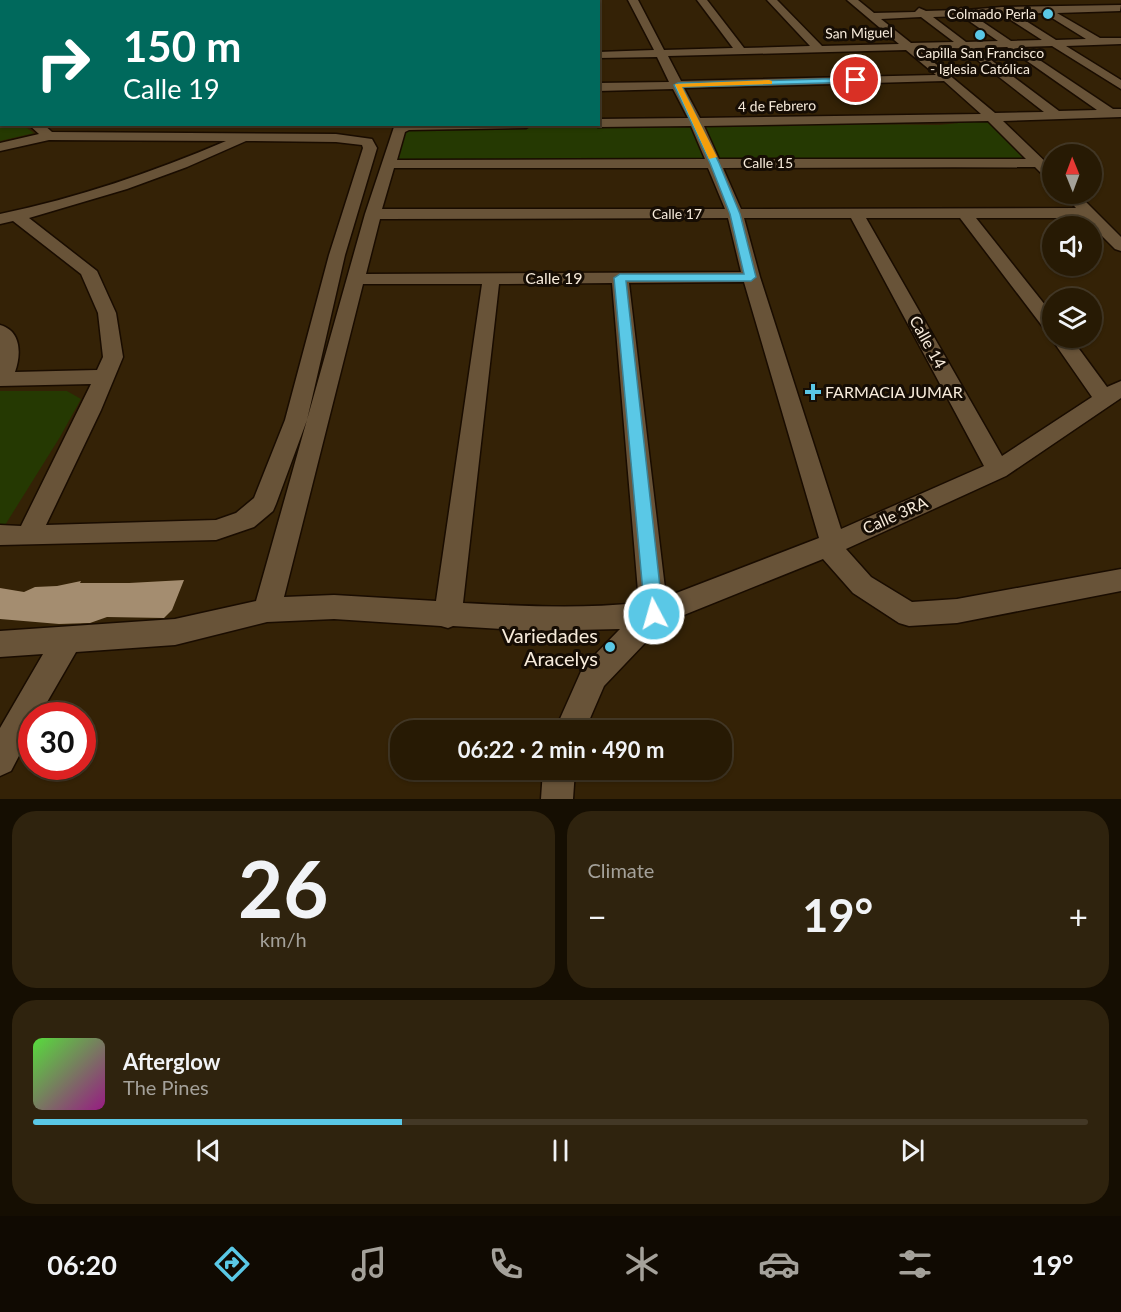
<!DOCTYPE html>
<meta charset="utf-8">
<style>
body{margin:0;font-family:Lato,sans-serif;background:#2f230e;color:#f1f3f6;height:100vh;display:flex;flex-direction:column;font-size:22px;white-space:nowrap}
*{box-sizing:border-box;margin:0}
p{font-size:20px;color:#a4a19a}
.icon{flex:none;width:33px;height:33px;fill:none;stroke:currentColor;stroke-width:2;stroke-linecap:round;stroke-linejoin:round}
.map{position:relative;height:799px;overflow:hidden}
.drawer{display:flex;flex-direction:column;gap:12px;padding:12px;background:#150e02;flex:1}
.drawer>*{flex:none}
.hud{position:absolute;left:0px;top:0px;width:600px;height:126px;box-shadow:0 2px 4px #0004,0 0 0 2px #433826;background:#00695c;color:#fff;overflow:hidden}
.needle{width:39px;rotate:359deg}
.controls{position:absolute;left:1042px;top:144px;display:grid;gap:12px}
.controls a{display:grid;place-items:center;width:60px;height:60px;border-radius:50%;background:#271a04;box-shadow:0 2px 4px #0004,0 0 0 2px #433826;font-size:30px}
.speed{position:absolute;left:18px;top:702px;display:flex;gap:12px;font-size:30px;font-weight:700;text-align:center}
.speed>*{display:grid;place-content:center;width:78px;height:78px;border-radius:50%;background:#271a04;box-shadow:0 2px 4px #0004,0 0 0 2px #433826;line-height:1}
.speed .limit{border:9px solid #d22;background:#fff;color:#111}
.pin{position:absolute;display:grid;place-items:center;width:51px;height:51px;color:#fff;margin:-26px;border:3px solid #fff;border-radius:50%;box-shadow:0 2px 6px #0007}
.me{position:absolute;width:66px;margin:-33px;rotate:354deg;stroke-linejoin:round;filter:drop-shadow(0 0 4px #0008)}
.turn{display:flex;align-items:center;gap:21px;height:126px;padding:0 24px;font-size:27px}
.turn .icon{width:78px;height:78px;stroke-width:2.5}
.turn b{display:block;font-size:42px;line-height:51px}
.big{font-size:45px;font-weight:700;line-height:1.1}
.drawer .tile{flex:1;display:flex;flex-direction:column;justify-content:center;gap:9px;min-width:0;padding:0 21px;border-radius:24px;background:#2f230e}
.drawer .dial{align-items:center;gap:0}
.dial b{font-size:78px;line-height:1}
.song{display:flex;align-items:center;gap:18px}
.cover{width:72px;height:72px;border-radius:9px;background:linear-gradient(135deg,hsl(110 70% 55%),hsl(310 70% 35%))}
.played{height:6px;border-radius:3px;background:linear-gradient(90deg,#5ac8e6 35%,#433826 35%)}
.keys{display:flex;justify-content:space-around;direction:ltr}
.heat{display:flex;justify-content:space-between;align-items:center;font-size:33px;direction:ltr}
.drawer .tiles{flex:1;display:grid;gap:12px;grid-template-columns:1fr 1fr}
.tile:last-child{grid-column:span 2}
.trip{position:absolute;left:390px;top:720px;width:342px;height:60px;border-radius:24px;background:#271a04;box-shadow:0 2px 4px #0004,0 0 0 2px #433826;font-weight:700;line-height:60px;text-align:center}
.dock{display:flex;height:96px;justify-content:space-around;align-items:center;background:#100a02;color:#a4a19a}
.dock .icon{width:42px;height:42px}
.dock .current{color:#5ac8e6}
.dock b{font-size:27px;color:#f1f3f6}
.map>svg:first-child{display:block}
.green{fill:#253902}
.building{fill:#a48d70}
.lines{fill:none;stroke-linecap:round;stroke-linejoin:round}
.minor-casing{stroke:#190c00;stroke-width:3}
.minor{fill:#685338;fill-rule:evenodd}
.route{fill:#5ac8e6;stroke:#3a8296;stroke-width:1.5}
.slow{fill:#f59e0b}
.poi-dot{fill:#5ac8e6;stroke:#160d04;stroke-width:2}
.labels{text-anchor:middle;stroke-width:6;stroke-linejoin:round;paint-order:stroke}
.far-poi-label{font-size:14px;fill:#f7ebdb;stroke:#160d04;text-anchor:end}
.far-street-label{font-size:14px;fill:#f7ebdb;stroke:#160d04}
.street-label{font-size:16px;fill:#f7ebdb;stroke:#160d04}
.poi-label{font-size:16px;fill:#f7ebdb;stroke:#160d04;text-anchor:start}
.near-poi-label{font-size:20px;fill:#f7ebdb;stroke:#160d04;text-anchor:end}
</style>
<div class="map">
<svg width="1121" height="799" viewBox="0 0 1121 799">
<rect width="100%" height="100%" fill="#342206"/>
<path class="green" d="M986 120 1023 158 1004 163H722L702 122 939 125Z
M0 121 2 124 24 126 34 133 0 141Z
M697 124 715 163 394 164 397 136 415 126Z
M0 391H67L81 399 60 437 2 530H0Z"/>
<path class="building" d="M184 580 172 610 164 618 107 617 90 623 59 624 0 619V588L24 592 35 587 57 586 81 581 80 583H129Z"/>
<g class="lines">
<defs>
<path id="minor" d="M35 0H70L34 2Z
M405 0H415V2H405Z
M490 0H500V2H490Z
M562 0H572V2H562Z
M628 0H638L664 50 733 48 697 0H707L744 48 810 46 767 0H777L822 46 899 44 847 0H858L874 13 915 12 919 8 926 11 957 10 961 8 966 10 1002 7 1121 5 1120 11 1057 13 1100 38H1121V44L1066 46 1121 80V89L1052 46 1020 47 1113 109H1121V117L1003 121 1053 169V181L1048 180 1035 167 723 168 741 209 1076 208 1063 194H1078L1121 237V251L1115 249 1084 218H976L1053 315V333L1046 331 960 218H866L1002 456 1092 397 1051 338 1053 336V338H1071L1107 387 1121 381V398L1006 476 846 549 871 577 912 602 957 599 1121 569V591L957 623 909 626 899 623 853 593 823 559 664 623 604 686 585 730H555L583 667 620 629 533 631 453 626 448 628 441 626 334 619 267 622 175 645 76 652 39 716H32V731L11 771 0 776V728L43 654 0 657V631L175 619 256 601 365 214 394 127 399 124H532L526 128 409 130 405 132 397 160 705 159 691 126 598 127 593 124H598V119L688 118 673 89 598 91V83L669 82 657 57 598 58V52L654 50ZM1044 13 1086 39 1056 40 1015 14ZM1003 15 1042 40 1011 41 974 16ZM962 16 998 41 966 42 933 17ZM921 17 954 42 911 43 881 19ZM1007 47 1097 110 1059 111 975 48ZM962 48 1044 112 995 113 919 50ZM906 50 936 75 681 81 668 56ZM944 81 981 114 700 118 684 88ZM988 121 1026 159H719L704 126ZM394 168H708L725 209H382ZM728 218 741 272 366 274 380 219ZM744 218H851L984 466 841 529 760 277ZM744 282 819 538 666 597 629 283ZM612 283 639 603C580 609 522 606 463 603L499 284ZM363 284H482L436 601 334 595 284 597Z
M0 2H2V8H0Z
M0 51H2V58H0Z
M0 115H2V123H0Z
M28 124H43L52 132 336 134 372 139 377 148 345 255 307 420 276 504 273 511 254 527 216 540 0 545V525L21 526 91 384 0 386V325C22 331 21 355 15 372L97 370 103 357 98 313 81 274 13 221 0 224V214C78 198 153 172 226 141L49 140 0 151V143L39 134ZM246 141 336 142 362 145 363 148 329 255 285 420 254 498 236 513 216 520 46 525 101 410 123 357 116 313 97 271 29 218 127 189 187 167Z
M543 770H575L573 799H541Z"/>
</defs>
<use href="#minor" class="minor-casing"/>
<use href="#minor" class="minor"/>
</g>
<path class="route" d="M856 78 859 79V82L682 87 719 163 740 214 756 277 751 281H626L663 614 660 620 654 622 648 620 645 614 614 278 620 274H744L730 214 710 163 674 85 678 83Z"/>
<path class="slow" d="M769 80 772 81V84L682 87 717 157 709 159 675 84Z"/>
<g class="poi-dot">
<circle cx="1048" cy="14" r="6"/>
<circle cx="980" cy="35" r="6"/>
<path d="M810 383h6v6h6v6h-6v6h-6v-6h-6v-6h6z"/>
<circle cx="610" cy="647" r="6"/>
</g>
<g class="labels">
<g class="far-poi-label">
<text x="1036" y="19">Colmado Perla</text>
<text x="980" y="58" text-anchor="middle">Capilla San Francisco<tspan x="980" dy="16">- Iglesia Católica</tspan></text>
</g>
<g class="far-street-label">
<text transform="translate(859 33) rotate(-1)" y="5">San Miguel</text>
<text transform="translate(777 106) rotate(-1)" y="5">4 de Febrero</text>
<text x="768" y="168">Calle 15</text>
<text x="677" y="219">Calle 17</text>
</g>
<g class="street-label">
<text x="554" y="284">Calle 19</text>
<text transform="translate(928 342) rotate(61)" y="6">Calle 14</text>
<text transform="translate(895 515) rotate(-24)" y="6">Calle 3RA</text>
</g>
<g class="poi-label">
<text x="825" y="398">FARMACIA JUMAR</text>
</g>
<g class="near-poi-label">
<text x="598" y="643">Variedades<tspan x="598" dy="23">Aracelys</tspan></text>
</g>
</g>
</svg>
<div class="controls">
<a><svg class="needle" viewBox="-14 -14 28 28"><path d="M0-13l5 13h-10z" fill="#e53935"/><path d="M0 13l5-13h-10z" fill="#a4a19a"/></svg></a>
<a><svg class="icon" aria-label="sound" viewBox="0 0 24 24"><path d="M4 9h4l5-4v14l-5-4H4zM17 9q2 3 0 6"/></svg></a>
<a><svg class="icon" aria-label="layers" viewBox="0 0 24 24"><path d="M12 4l9 5-9 5-9-5zM3 14l9 5 9-5"/></svg></a>
</div>
<div class="speed"><div class="limit">30</div></div>
<div class="pin" style="left:856px;top:80px;background:#d93025"><svg class="icon" aria-label="arrive" viewBox="0 0 24 24"><path d="M6 21V4h12l-3 4 3 4H6"/></svg></div>
<svg class="me" style="left:654px;top:614px" viewBox="-20 -20 40 40"><circle r="17" fill="#5ac8e6" stroke="#fff" stroke-width="3"/><path d="M0-11L8 9 0 5-8 9z" fill="#fff"/></svg>
<div class="trip">06:22 · 2 min · 490 m</div>
<div class="hud">
<div class="turn"><svg class="icon" aria-label="right" viewBox="0 0 24 24"><path d="M7 20v-9h11M14 6l5 5-5 5"/></svg><div><b>150 m</b>Calle 19</div></div>
</div>
</div>
<section class="drawer">
<div class="tiles">
<div class="tile dial"><b>26</b><p>km/h</p></div>
<div class="tile"><p>Climate</p>
<div class="heat"><a>−</a><b class="big">19°</b><a>+</a></div>
</div>
<div class="tile">
<div class="song"><i class="cover"></i><div><b>Afterglow</b><p>The Pines</p></div></div>
<div class="played"></div>
<div class="keys"><svg class="icon" aria-label="previous" viewBox="0 0 24 24"><path d="M18 5L8 12l10 7zM5 5v14"/></svg><svg class="icon" aria-label="pause" viewBox="0 0 24 24"><path d="M8 5v14M16 5v14"/></svg><svg class="icon" aria-label="next" viewBox="0 0 24 24"><path d="M6 5l10 7-10 7zM19 5v14"/></svg></div>
</div>
</div>
</section>
<nav class="dock">
<b>06:20</b>
<svg class="icon current" aria-label="directions" viewBox="0 0 24 24"><path d="M12 3l9 9-9 9-9-9zM9 14v-3h6M13 9l2 2-2 2"/></svg>
<svg class="icon" aria-label="music" viewBox="0 0 24 24"><path d="M9 18V5l10-2v13"/><circle cx="6" cy="18" r="3"/><circle cx="16" cy="16" r="3"/></svg>
<svg class="icon" aria-label="phone" viewBox="0 0 24 24"><path d="M5 4h4l2 5-3 2q2 4 5 5l2-3 5 2v4C11 20 4 13 5 4z"/></svg>
<svg class="icon" aria-label="climate" viewBox="0 0 24 24"><path d="M12 3v18M4 7l16 10M4 17L20 7"/></svg>
<svg class="icon" aria-label="car" viewBox="0 0 24 24"><path d="M5 17H2v-5l4-1 3-4h7l3 4 3 1v5h-3M9 17h6M6 11h13"/><circle cx="7" cy="17" r="2"/><circle cx="17" cy="17" r="2"/></svg>
<svg class="icon" aria-label="filters" viewBox="0 0 24 24"><path d="M4 7h16M4 17h16"/><circle cx="9" cy="7" r="2"/><circle cx="15" cy="17" r="2"/></svg>
<b>19°</b>
</nav>
